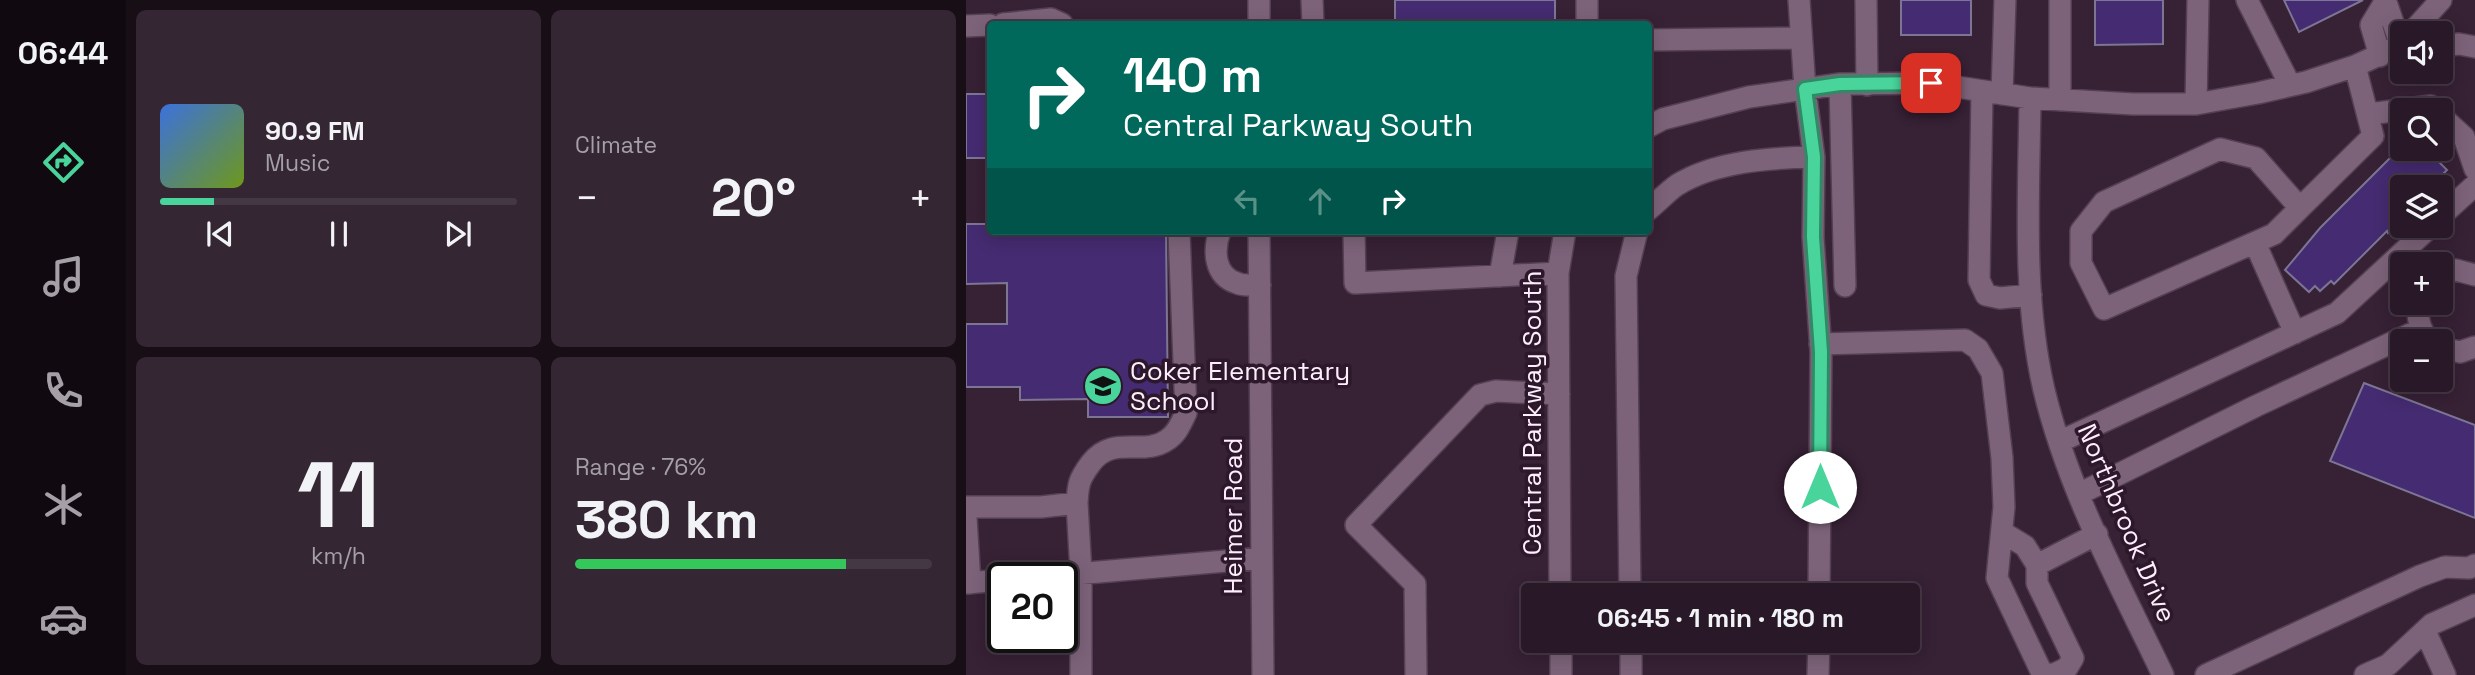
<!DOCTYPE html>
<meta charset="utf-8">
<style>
body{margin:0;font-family:"Space Grotesk",sans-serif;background:#352634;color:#f1f3f6;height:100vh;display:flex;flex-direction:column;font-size:26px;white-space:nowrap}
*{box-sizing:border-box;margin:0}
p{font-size:23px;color:#a5a0a8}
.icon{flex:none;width:38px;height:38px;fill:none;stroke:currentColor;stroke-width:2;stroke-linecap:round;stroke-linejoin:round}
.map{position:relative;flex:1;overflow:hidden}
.details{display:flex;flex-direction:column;gap:10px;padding:10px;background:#170e16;width:840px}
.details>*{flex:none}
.hud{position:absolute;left:21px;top:21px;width:665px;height:214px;border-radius:7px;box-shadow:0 4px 18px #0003,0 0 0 2px #453845;background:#00695c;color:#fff;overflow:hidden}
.controls{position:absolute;left:1424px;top:21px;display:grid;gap:14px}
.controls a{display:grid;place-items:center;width:63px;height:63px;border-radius:7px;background:#291928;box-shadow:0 4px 18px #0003,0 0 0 2px #453845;font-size:35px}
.speed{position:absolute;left:21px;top:562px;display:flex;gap:14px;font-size:35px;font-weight:700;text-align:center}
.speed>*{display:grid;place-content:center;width:91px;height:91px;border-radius:50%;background:#291928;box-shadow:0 4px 18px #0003,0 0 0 2px #453845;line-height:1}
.speed .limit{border:4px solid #111;border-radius:10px;background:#fff;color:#111}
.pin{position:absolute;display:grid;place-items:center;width:60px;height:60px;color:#fff;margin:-30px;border-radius:14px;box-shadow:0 4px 10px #0006}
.me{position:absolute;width:77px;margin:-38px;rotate:0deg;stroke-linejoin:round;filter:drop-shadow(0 0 5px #0008)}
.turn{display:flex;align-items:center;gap:24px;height:147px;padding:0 21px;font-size:32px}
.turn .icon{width:91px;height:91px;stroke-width:2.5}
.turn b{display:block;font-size:49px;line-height:60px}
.lanes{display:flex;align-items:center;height:66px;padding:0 21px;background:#0003;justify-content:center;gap:35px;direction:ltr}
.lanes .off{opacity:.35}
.big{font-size:52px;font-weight:600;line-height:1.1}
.details .tile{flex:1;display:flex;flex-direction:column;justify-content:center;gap:10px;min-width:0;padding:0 24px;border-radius:10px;background:#352634}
.details .dial{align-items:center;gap:0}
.dial b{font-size:91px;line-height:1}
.song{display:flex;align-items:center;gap:21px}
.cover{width:84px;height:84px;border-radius:10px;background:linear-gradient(135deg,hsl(220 70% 55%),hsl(80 70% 35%))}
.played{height:7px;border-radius:4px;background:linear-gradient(90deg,#49d49c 15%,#453845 15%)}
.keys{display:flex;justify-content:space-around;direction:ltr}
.heat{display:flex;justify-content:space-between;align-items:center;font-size:38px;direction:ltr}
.charge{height:10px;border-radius:5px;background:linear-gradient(90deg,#34c759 76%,#453845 0)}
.details .tiles{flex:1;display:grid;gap:10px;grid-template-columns:repeat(2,1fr)}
.trip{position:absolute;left:555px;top:583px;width:399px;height:70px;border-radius:7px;background:#291928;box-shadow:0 4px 18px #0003,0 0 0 2px #453845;font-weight:600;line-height:70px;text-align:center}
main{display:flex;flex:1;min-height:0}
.tab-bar{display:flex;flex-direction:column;width:126px;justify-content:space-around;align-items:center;background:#100a10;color:#a5a0a8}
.tab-bar .icon{width:49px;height:49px}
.tab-bar .selected{color:#49d49c}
.tab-bar b{font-size:32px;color:#f1f3f6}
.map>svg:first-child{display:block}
.building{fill:#452b71;stroke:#7d7594;stroke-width:2}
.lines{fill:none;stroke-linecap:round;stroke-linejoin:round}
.minor-casing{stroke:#544052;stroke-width:24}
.minor{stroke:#7d637a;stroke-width:21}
.route-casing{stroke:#2f8a65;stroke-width:18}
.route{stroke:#49d49c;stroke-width:12}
.labels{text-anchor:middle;stroke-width:7;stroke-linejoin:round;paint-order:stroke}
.poi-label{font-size:26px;fill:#fdeefb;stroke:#2d172b;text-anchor:start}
.street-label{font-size:26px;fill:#fdeefb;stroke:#2d172b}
</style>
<main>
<nav class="tab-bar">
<b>06:44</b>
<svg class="icon selected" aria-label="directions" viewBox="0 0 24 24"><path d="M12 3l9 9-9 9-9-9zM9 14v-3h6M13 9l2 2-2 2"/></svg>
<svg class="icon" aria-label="music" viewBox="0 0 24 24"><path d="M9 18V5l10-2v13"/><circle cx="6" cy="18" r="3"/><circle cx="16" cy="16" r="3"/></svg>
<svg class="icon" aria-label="phone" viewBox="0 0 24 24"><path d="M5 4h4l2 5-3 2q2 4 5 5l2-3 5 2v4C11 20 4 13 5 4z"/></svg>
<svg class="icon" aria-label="climate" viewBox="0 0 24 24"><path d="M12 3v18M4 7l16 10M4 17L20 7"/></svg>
<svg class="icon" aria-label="car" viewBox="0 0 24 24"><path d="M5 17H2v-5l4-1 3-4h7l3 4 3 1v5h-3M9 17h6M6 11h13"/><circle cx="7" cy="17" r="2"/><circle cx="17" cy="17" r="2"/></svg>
</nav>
<section class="details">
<div class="tiles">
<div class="tile">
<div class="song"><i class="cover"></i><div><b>90.9 FM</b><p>Music</p></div></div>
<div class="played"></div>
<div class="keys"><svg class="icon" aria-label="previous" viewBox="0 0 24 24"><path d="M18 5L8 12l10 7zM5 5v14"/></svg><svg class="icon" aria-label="pause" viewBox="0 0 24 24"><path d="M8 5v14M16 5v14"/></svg><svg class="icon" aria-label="next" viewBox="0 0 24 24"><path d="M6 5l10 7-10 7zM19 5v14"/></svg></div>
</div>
<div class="tile"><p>Climate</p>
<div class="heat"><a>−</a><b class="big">20°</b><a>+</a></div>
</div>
<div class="tile dial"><b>11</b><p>km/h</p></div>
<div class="tile"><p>Range · 76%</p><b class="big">380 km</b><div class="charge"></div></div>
</div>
</section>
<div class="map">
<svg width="1509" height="675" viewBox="0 0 1509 675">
<rect width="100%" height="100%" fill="#372135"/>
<path class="building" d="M429 0H589V24H429Z
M935 0H1005V35H935Z
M1129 0H1197V44L1129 45Z
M1318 0H1397L1333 32Z
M0 94H24V158H0Z
M1433 149H1474L1468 157 1481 170 1464 187H1437V216L1422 233 1421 231 1368 284 1365 281 1354 291 1349 286 1343 292 1319 270 1354 228Z
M0 224H24V231H200L202 417H122V399L54 400V387H0V324H41V283L0 284Z
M1398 383 1509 425V518L1364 461Z"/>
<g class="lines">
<defs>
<path id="minor" d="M293 0V24
M346 0 347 24
M621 0V24
M833 0 839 89 848 157 847 237 855 352 853 595
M900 0 901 85
M1281 0 1324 85
M1420 2 1435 46
M37 24 85 19 96 24
M0 26 24 25
M1445 33 1475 0
M682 40 835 38
M1475 46 1493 44 1509 47
M1414 56 1405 25 1420 0
M874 84 879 286
M1016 91 1013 280 1020 295 1034 298 1065 295
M1036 94 1039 0
M1064 98C1063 195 1056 295 1078 390 1102 490 1153 583 1197 675
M1094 100V0
M1230 104 1232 0
M1403 114 1465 106 1470 110
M1475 116 1498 137 1509 169
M682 127 697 119 783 97 874 84 965 83 1064 98 1167 104H1230L1292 93 1340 82 1389 66 1437 44
M1334 208 1308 234 1138 309 1115 263V231L1138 202 1254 149 1290 158 1334 208 1407 136 1389 66
M682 210C692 202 701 192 711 185 750 161 803 158 848 157
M1475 216 1509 185
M254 231C247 250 248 276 271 283 277 286 287 285 294 285
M293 231 297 675
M388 231 389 283 592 273
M1289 243 1329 333
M1475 274 1490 270 1509 275
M534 276 542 231
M1452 303C1451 318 1453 331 1464 341
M854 344 999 340 1012 349 1026 373 1036 458 1038 507 1031 578 1075 671 1084 675
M1475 348 1494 352 1509 347
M1093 442 1371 313 1465 226
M1113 494 1290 406 1455 329
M111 503C112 484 113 479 125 463 147 434 177 457 201 440 211 434 215 423 220 413L213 231
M0 507H75L111 503 115 573V675
M0 518 4 583
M1036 532 1059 546 1071 565
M63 578 295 558
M0 583 37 580
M594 595 592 273 599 231
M664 595 660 276 671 231
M1459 631 1479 675
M595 640V675
M665 640V675
M450 675 449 584 390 525 514 395 530 391 593 394
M852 675 853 640
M1086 675 1101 668 1107 658 1071 583V565L1131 534
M1240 675 1454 576 1479 567 1503 568 1509 565
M1399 675 1422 665 1466 624 1509 605"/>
</defs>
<use href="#minor" class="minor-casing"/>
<use href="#minor" class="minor"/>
</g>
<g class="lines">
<defs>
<path id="route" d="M854 487 855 352 847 237 848 157 839 89 874 84 965 83"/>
</defs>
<use href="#route" class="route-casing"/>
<use href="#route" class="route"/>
</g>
<defs>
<symbol id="school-disc" viewBox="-11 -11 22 22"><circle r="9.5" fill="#49d49c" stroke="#2d172b"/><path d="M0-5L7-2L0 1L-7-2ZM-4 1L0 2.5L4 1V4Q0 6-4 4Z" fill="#111"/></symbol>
</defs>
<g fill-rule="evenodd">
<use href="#school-disc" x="115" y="364" width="44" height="44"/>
</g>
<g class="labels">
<g class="poi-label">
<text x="164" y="380">Coker Elementary<tspan x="164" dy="30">School</tspan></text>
</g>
<g class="street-label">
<text transform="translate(566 413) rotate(-90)" y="9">Central Parkway South</text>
<text transform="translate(267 516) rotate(-90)" y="9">Heimer Road</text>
<text transform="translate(1161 523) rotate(67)" y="9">Northbrook Drive</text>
</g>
</g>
</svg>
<div class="controls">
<a><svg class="icon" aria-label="sound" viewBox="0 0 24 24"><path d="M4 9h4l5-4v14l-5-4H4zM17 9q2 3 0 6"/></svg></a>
<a><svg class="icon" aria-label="search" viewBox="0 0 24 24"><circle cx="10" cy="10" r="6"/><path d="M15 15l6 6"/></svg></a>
<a><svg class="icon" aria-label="layers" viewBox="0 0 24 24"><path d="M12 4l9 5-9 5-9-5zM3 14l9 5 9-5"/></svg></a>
<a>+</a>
<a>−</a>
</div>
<div class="speed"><div class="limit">20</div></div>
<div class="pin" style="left:965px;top:83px;background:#d93025"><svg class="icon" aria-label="arrive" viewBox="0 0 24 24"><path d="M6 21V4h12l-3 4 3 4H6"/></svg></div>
<svg class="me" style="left:854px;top:487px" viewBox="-20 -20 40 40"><circle r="19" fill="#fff"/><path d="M0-13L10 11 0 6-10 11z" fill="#49d49c"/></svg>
<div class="trip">06:45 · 1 min · 180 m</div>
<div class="hud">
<div class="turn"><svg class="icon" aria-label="right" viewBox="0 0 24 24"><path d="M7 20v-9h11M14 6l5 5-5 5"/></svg><div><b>140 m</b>Central Parkway South</div></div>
<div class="lanes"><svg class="icon off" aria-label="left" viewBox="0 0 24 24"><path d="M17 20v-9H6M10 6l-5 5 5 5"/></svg><svg class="icon off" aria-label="ahead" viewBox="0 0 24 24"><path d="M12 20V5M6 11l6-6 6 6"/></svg><svg class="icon" aria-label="right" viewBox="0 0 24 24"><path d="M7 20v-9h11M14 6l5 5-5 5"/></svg></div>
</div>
</div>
</main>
